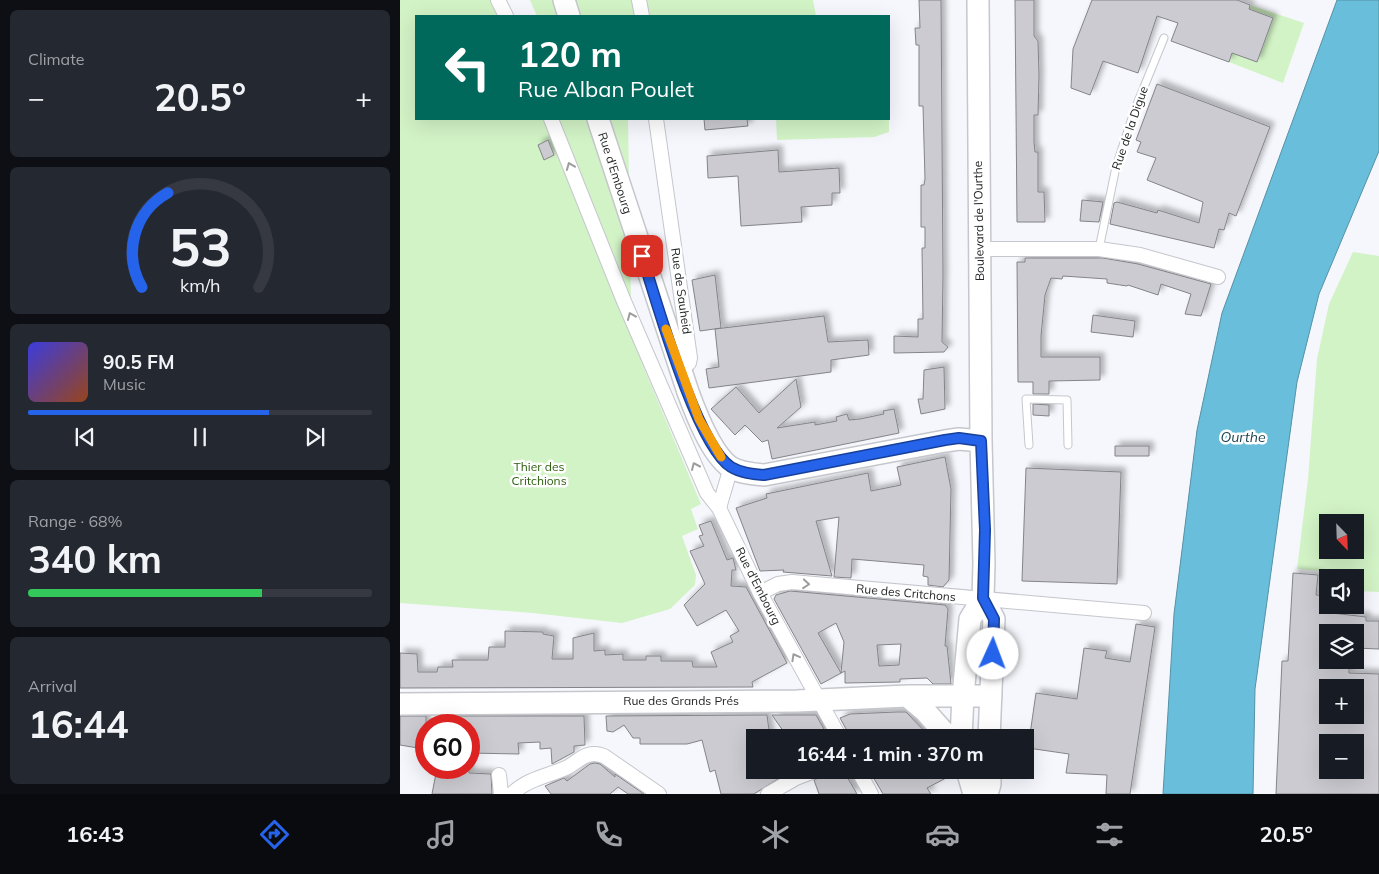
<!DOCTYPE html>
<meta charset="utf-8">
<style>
body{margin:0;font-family:Mulish,sans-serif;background:#242831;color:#f1f3f6;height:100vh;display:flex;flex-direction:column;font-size:19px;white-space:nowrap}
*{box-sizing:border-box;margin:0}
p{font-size:16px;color:#9ea1a6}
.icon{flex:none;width:28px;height:28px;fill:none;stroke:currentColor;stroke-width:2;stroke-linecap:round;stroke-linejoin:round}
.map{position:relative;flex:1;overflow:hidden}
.drawer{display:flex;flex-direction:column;gap:10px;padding:10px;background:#0d0f14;width:400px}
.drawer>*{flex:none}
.banner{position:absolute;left:15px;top:15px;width:475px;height:105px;border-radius:0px;box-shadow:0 5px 20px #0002;background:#00695c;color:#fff;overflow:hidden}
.needle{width:32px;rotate:157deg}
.buttons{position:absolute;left:919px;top:514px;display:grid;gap:10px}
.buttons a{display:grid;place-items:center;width:45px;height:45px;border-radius:0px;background:#171b24;box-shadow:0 5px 20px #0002;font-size:25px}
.speed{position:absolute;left:15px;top:714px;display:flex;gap:10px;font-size:25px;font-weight:700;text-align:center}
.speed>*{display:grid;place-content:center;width:65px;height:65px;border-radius:50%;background:#171b24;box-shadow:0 5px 20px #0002;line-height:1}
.speed .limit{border:8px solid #d22;background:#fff;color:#111}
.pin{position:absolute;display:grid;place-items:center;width:42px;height:42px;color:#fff;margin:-21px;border-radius:10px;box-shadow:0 2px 8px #0006}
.me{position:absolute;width:55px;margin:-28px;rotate:2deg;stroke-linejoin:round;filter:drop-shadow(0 0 4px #0008)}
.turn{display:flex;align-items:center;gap:18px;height:105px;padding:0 20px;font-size:22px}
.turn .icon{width:65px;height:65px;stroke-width:2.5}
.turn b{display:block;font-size:35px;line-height:42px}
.big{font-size:38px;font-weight:700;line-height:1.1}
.drawer .card{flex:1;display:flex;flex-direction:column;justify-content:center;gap:8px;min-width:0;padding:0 18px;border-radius:8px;background:#242831}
.drawer .dial{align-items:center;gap:0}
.dial svg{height:130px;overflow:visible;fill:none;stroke:#363941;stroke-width:7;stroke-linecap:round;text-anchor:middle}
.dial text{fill:#f1f3f6;stroke:none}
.song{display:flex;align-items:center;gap:15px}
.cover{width:60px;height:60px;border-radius:8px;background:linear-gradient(135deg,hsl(240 70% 55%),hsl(20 70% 35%))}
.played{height:5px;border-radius:2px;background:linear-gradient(90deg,#2563eb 70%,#363941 70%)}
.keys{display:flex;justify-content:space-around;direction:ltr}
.heat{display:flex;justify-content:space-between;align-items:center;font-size:28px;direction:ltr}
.charge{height:8px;border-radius:4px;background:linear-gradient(90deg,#34c759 68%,#363941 0)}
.trip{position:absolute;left:346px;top:729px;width:288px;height:50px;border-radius:0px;background:#171b24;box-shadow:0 5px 20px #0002;font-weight:700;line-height:50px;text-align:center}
.menu{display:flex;height:80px;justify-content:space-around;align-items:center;background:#090b0e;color:#9ea1a6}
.menu .icon{width:35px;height:35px}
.menu .active{color:#2563eb}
.menu b{font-size:22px;color:#f1f3f6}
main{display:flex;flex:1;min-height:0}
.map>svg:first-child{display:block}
.green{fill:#d2f3c6;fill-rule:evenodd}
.water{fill:#69bfdb;stroke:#5591a5}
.building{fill:#cbcbd1;stroke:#848489;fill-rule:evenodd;filter:url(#shadow)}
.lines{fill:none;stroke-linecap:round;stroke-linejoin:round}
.service-casing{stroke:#c5c7cc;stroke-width:9}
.minor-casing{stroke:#c5c7cc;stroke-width:16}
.primary-casing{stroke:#c5c7cc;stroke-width:24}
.service{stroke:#fff;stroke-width:7}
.minor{stroke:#fff;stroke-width:14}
.primary{stroke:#fff;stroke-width:21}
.oneway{stroke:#9d9d9e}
.route-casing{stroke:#184099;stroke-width:12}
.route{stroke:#2563eb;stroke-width:9}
.slow{stroke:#f59e0b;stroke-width:9}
.labels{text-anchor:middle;stroke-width:5;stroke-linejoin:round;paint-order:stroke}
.street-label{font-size:12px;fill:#252627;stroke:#fff}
.park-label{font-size:12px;fill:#2e6111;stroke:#fff}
.water-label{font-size:14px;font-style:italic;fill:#1b424f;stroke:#fff}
</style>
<main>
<section class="drawer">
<div class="card"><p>Climate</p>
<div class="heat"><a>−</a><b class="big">20.5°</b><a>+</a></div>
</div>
<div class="card dial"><svg viewBox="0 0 100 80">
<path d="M14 69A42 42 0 1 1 86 69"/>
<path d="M14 69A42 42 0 0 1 30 11" stroke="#2563eb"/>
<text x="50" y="56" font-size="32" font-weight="700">53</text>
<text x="50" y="72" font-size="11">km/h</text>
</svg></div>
<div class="card">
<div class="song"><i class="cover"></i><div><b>90.5 FM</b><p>Music</p></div></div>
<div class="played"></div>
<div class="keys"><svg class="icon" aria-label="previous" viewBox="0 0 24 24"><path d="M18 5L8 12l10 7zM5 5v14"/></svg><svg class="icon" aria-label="pause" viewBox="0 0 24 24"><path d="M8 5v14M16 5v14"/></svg><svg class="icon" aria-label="next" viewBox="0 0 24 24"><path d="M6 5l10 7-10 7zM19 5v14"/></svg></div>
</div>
<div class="card"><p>Range · 68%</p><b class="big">340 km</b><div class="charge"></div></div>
<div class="card"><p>Arrival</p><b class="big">16:44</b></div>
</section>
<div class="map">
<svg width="979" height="794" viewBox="0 0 979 794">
<defs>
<filter id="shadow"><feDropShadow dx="4.5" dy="-4.5" stdDeviation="2.5" flood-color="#0004"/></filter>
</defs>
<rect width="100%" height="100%" fill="#f5f7fc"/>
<path class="green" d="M0 0H92L100 16H16V119H228L231 301 241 361 301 504 291 509 298 529 282 536 296 575 295 585 270 609 222 623 133 613 0 603Z
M130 0H413L416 16H137Z
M850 5 904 23 883 83 829 62Z
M489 114V132L474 137 377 140 376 119H489Z
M953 252 979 256V592L955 591V578H928L927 590H919L920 571 897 569 908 479 917 359 929 304ZM928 522H955V550H928Z"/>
<path class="water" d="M937 0H979V151L919 294 897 382 855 689 853 794H763L774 614 797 430 822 313Z"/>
<path class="building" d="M519 0H541L543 275 542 342 548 347 544 352 494 353V336L518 337V319H523L522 248H525V227H521V185H524L525 179 523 106H519V45H516L515 28H520Z
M615 0H634V36L638 41 639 75 638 115H634V142L635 152H638V192H644L645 222H617Z
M692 0H837L850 5 849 9 873 18 857 62 832 53 829 62 771 41 778 23 757 16 738 73 703 61 690 95 671 88 673 49Z
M757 84 870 127 836 216 829 213 824 230 819 229 814 248 710 224 714 203 717 202 757 213 758 210 799 223 803 202 747 180 756 158 737 152 741 142 736 140Z
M304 119H347L348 126 305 130Z
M148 140 154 155 144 160 138 145Z
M378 150 379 172 439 168 440 193H432V205L401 207 402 222 341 226 338 176 308 178 307 156Z
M682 200 703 202 699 222 680 221Z
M625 258H703L738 264 811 284 801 316 785 314 791 294 761 284 758 295 728 285 727 286 707 283V279L663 276 662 279 651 278 645 295 641 336V357H700V380L649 381V394H633V382H618L617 262H625Z
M315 275 321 328 300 331 292 280Z
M693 315 735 321 733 337 691 332Z
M424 316 428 342 468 340 469 355 431 360V372L309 388 306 369 319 367 315 329Z
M544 367 545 409 521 414 518 399H523L524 370Z
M396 379 401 407 377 428 415 422V425L437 421 436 417 447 414 449 420 460 419 484 414 483 411 494 409 499 433 372 459 368 440 362 442 345 425 335 435 311 409 336 387 359 413Z
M633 404 649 405V416L633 415Z
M715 446H749V456H715Z
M545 457 551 489 549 580 543 587 528 585V577L523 576 524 565 452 559 451 578 434 577 439 517 416 521 432 576 383 572 384 570 360 571 336 508 367 498 366 494 468 473 471 491 501 485 497 467Z
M626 468 721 472 717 584 622 581Z
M311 521 327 560 333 558 336 570H332L331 586 346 587 387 663 352 682 353 687 0 688V653L17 654 18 672H37L38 667H53L52 660H88L89 647H105V631L143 632V634L154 636 152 659H173V638L194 633V651L205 650V655L223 654V660H246V656H261V661H292L293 667H317L311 652 333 642 330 636 339 631 326 610 297 626 284 605 305 584 290 551 304 546 299 536 303 535 299 525Z
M893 573 918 575 916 595 928 596V605H932V613L966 617V621H979V649L955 648V632H928V663L949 664V673L979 674V794H876L882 661H888ZM928 688H955V715H928ZM928 742H955V770H928Z
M390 591 545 605 548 609 545 646H547L551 684H533L527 678 500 679V682L445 683V671L441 673 444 642 436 623 418 633 441 673 421 684 374 599 376 595ZM501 644 499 665 479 666 477 645Z
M736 624 755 627 730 794H706L707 775 666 773 669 754 628 748 636 693 677 699 684 648 707 651 705 658 730 662Z
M497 712H506L531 738H451L440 718 450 714Z
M367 715 370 738H355V770H392L354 794H321L315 770 310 772 302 740 287 744H240V738H233L224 725 213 732 207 731 206 716Z
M372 715H416L429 738H388Z
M0 716H26V742L24 749 0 745Z
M40 716H184L185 745 174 746V752L152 764 151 748 140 749V742L118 743 119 754 69 753V725H40Z
M195 763 200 764 215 777V774L244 794H228L218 787 210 794H151L145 786 164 778 167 781 190 764Z
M37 768H69V773L91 774 92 794H32Z
M443 770 457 794H419L414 780 423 776 426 771Z
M469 770H544L546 778 527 788 531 794H483Z"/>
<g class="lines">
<defs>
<path id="service" d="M699 249 716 167 735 109 764 38
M629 445 626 399 667 400 668 445"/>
<path id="minor" d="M98 0 106 16
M239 0 242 16
M151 119 223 299 307 493 319 508 360 593 440 738
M256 119 290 358 289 363 280 369
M580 249H699L740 255 818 277
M319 508 331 467
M360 593 378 584 392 582 744 613
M458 770 471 794
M99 775 101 794
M112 794C128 778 149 776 168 767 175 763 181 757 188 755 194 753 198 754 204 756L259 794
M368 794 396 778 417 770"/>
<path id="primary" d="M164 0 169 16
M198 119 288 392C296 414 311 453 330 467 340 473 353 474 364 475L545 441 559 439 581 441
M583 598 594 619 589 738
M507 696 525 711 549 738
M0 704 397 701 507 696H591
M561 738 563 696 570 619 583 598 584 563 581 441 578 0
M567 770 574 794
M587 794 590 784V770"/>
</defs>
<use href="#service" class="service-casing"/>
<use href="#minor" class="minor-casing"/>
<use href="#primary" class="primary-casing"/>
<use href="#service" class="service"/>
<use href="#minor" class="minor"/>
<use href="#primary" class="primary"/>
</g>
<defs><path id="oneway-chevron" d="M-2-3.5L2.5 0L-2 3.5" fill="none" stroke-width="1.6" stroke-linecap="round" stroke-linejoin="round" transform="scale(1.25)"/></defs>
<g class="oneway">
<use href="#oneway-chevron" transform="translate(170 166) rotate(-112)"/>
<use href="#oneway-chevron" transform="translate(231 316) rotate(-113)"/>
<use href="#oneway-chevron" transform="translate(295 466) rotate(-114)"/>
<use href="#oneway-chevron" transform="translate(406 584) rotate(5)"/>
<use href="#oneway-chevron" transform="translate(395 657) rotate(-119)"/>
</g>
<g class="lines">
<defs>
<path id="route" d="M242 256C256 299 296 445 331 467 341 473 353 474 364 475L545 440 559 438 581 441 585 530 583 598 594 619 593 654"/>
</defs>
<use href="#route" class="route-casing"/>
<use href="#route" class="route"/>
<path class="slow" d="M266 329 299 419 321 457"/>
</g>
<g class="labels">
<g class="street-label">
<text transform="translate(730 128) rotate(-71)" y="4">Rue de la Digue</text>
<text transform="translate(215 173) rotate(72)" y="4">Rue d'Embourg</text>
<text transform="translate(579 221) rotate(-91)" y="4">Boulevard de l'Ourthe</text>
<text transform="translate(281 291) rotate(82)" y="4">Rue de Sauheid</text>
<text transform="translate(358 586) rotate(63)" y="4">Rue d'Embourg</text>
<text transform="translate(506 593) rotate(5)" y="4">Rue des Critchons</text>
<text x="281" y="705">Rue des Grands Prés</text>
</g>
<g class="park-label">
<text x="139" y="471">Thier des<tspan x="139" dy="14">Critchions</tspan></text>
</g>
<g class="water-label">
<text x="843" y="442">Ourthe</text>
</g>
</g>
</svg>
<div class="buttons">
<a><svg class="needle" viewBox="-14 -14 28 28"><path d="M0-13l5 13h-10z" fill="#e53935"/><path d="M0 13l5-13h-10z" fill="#9ea1a6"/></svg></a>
<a><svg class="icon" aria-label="sound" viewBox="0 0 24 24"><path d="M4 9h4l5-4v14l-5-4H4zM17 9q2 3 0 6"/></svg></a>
<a><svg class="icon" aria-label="layers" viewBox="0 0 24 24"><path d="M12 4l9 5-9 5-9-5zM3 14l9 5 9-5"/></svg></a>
<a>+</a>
<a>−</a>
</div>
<div class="speed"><div class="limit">60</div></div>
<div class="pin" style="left:242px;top:256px;background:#d93025"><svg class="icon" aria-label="arrive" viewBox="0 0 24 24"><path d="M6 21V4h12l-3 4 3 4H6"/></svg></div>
<svg class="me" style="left:593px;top:654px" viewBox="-20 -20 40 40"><circle r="19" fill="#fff"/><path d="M0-13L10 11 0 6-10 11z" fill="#2563eb"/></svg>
<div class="trip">16:44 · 1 min · 370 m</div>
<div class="banner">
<div class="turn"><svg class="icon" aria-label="left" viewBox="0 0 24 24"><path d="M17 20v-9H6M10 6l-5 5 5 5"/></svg><div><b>120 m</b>Rue Alban Poulet</div></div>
</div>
</div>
</main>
<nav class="menu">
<b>16:43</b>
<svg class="icon active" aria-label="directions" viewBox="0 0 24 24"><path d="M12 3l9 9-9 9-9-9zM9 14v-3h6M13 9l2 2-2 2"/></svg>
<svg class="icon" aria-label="music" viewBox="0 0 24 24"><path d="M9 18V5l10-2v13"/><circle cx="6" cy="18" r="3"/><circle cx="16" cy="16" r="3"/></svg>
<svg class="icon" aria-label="phone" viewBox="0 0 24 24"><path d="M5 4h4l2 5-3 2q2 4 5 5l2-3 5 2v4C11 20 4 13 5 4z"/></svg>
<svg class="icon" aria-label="climate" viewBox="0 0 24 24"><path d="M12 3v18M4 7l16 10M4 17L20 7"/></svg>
<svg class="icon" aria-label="car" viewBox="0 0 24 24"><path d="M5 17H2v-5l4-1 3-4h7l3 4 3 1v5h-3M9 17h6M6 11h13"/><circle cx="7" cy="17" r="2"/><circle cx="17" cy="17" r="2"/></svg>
<svg class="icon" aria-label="filters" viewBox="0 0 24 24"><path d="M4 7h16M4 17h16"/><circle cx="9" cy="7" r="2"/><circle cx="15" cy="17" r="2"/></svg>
<b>20.5°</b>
</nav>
